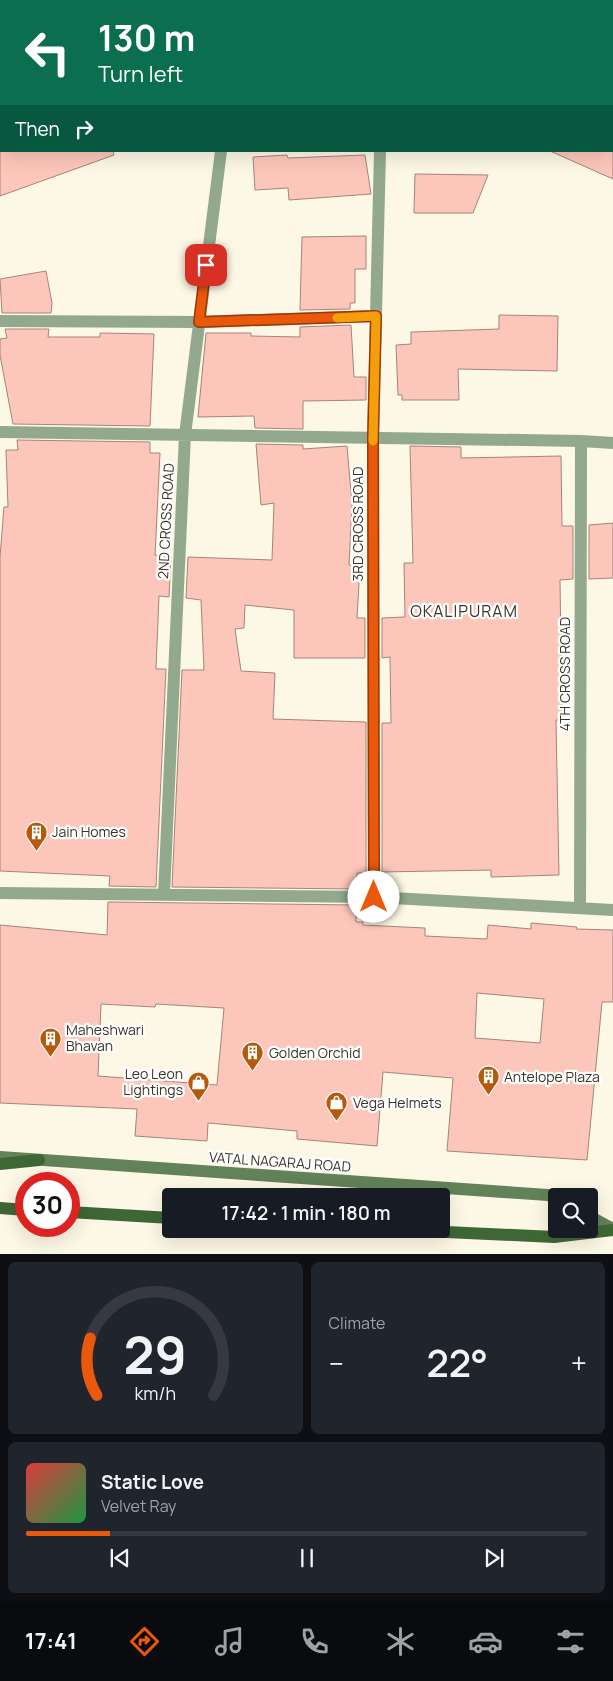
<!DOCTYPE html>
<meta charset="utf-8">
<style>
body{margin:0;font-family:Manrope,sans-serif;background:#20242c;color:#f1f3f6;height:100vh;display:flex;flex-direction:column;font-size:19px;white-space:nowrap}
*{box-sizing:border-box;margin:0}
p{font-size:16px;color:#9ea1a6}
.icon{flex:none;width:28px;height:28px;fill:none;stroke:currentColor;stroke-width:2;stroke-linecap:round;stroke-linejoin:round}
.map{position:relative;height:1254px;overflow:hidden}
.sheet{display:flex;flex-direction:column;gap:8px;padding:8px;background:#0d0f14;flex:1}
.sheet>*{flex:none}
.guide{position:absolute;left:0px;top:0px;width:614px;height:152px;box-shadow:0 5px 20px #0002;background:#0b6e4f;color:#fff;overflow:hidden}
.buttons{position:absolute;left:548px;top:1188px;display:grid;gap:10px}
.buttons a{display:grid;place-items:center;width:50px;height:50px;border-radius:5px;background:#171b24;box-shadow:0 5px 20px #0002;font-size:25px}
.speed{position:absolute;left:15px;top:1172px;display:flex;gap:10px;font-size:25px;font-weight:700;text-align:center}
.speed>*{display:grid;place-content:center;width:65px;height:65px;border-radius:50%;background:#171b24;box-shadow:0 5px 20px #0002;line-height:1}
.speed .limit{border:8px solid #d22;background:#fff;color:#111}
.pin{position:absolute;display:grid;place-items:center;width:42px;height:42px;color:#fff;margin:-21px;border-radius:10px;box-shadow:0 2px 8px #0006}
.me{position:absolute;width:55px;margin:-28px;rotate:0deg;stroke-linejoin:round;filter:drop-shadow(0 0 4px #0008)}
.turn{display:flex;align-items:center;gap:18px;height:105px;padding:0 15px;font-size:22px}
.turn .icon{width:65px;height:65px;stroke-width:2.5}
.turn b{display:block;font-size:35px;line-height:42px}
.then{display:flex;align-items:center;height:48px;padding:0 15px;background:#0003;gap:10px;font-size:19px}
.big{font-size:38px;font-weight:600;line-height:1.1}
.sheet .tile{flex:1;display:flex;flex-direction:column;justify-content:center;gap:8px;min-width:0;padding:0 18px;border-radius:8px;background:#20242c}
.sheet .dial{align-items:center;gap:0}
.dial svg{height:130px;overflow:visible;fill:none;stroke:#363941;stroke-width:7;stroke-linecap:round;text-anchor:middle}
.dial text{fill:#f1f3f6;stroke:none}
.song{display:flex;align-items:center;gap:15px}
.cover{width:60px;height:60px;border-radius:8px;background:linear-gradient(135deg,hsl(0 70% 55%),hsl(140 70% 35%))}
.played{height:5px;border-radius:2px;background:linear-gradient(90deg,#ea580c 15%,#363941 15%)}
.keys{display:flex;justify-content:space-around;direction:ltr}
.heat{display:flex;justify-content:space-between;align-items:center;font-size:28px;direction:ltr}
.sheet .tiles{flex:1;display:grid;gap:8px;grid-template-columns:1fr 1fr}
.tile:last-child{grid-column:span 2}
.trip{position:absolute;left:162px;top:1188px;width:288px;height:50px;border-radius:5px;background:#171b24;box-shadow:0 5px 20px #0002;font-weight:600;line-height:50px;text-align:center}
.menu{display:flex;height:80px;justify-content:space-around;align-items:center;background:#090b0e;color:#9ea1a6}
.menu .icon{width:35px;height:35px}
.menu .current{color:#ea580c}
.menu b{font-size:22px;color:#f1f3f6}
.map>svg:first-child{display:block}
.building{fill:#fcc7ba;stroke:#a4847c;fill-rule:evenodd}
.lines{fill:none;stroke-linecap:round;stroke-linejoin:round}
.street{stroke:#92a98d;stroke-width:12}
.secondary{stroke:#628259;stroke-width:12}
.primary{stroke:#3f6735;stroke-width:12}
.route-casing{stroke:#983908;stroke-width:12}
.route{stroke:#ea580c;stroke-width:9}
.slow{stroke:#f59e0b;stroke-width:9}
.labels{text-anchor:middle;stroke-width:4.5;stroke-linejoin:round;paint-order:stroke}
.street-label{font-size:14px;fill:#383428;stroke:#fff}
.poi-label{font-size:14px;fill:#383428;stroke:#fff;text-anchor:start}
.quarter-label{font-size:16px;letter-spacing:1px;fill:#383428;stroke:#fff}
</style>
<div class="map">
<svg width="613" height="1254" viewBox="0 0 613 1254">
<rect width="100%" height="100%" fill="#fdf7e5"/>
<path class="building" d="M0 151H113L114 155 0 196Z
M550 151H613V179Z
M287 155 288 158 365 155 371 194 289 200 288 188 255 190 253 157Z
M415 174 488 175 473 213H414Z
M366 236V269H355V303H350V309L300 310 302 237Z
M46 271 52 303 51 313H2L0 279Z
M499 315 558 316 557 371 458 369 459 400H402V395H398L396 345 411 344V332L499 329Z
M351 325 354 377H366V400L303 401V429L255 428 254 416 198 417 206 333H251V336L300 337V327Z
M5 329H49L48 337H100V333L154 334 150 426 13 424 0 355V339L7 338Z
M17 440 150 442V453H160L155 555 171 556 169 597 159 596 156 669H166L156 887 109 886 110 876 0 871V557L4 507H8L6 450H18Z
M256 444 303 445V449L347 446 352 504 349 565 360 566 357 618H365V658H294V610L245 605 244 628 235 629 241 671 275 673 273 719 366 722V873H357V889L172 887 182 670H204L201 600 186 598 188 557 272 560 274 503 261 505Z
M410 446 461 447V458L561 456 562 526H573V579L560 580 562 720H556L559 875 491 877V870L382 872V723H391L390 657 382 658V618L405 617 404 563H413Z
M613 523V578L589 579V525Z
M108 902 356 905V922H363V925L425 928V936L487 939 488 925 531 929V923L577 927 576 929 613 930V1002H602L587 1160 447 1151 453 1078 383 1072 377 1146 297 1139V1131L208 1123 207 1141 135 1136 137 1109 0 1103V925L107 935ZM477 993 544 999 540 1043 475 1038ZM101 1004 155 1007 156 1004 224 1008 217 1085 98 1076Z"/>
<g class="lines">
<path class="street" d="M533 0 550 1
M239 1V0
M385 1V0
M0 321 199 322 376 316
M0 432 581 441 613 443
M0 893 374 897 613 910
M164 894 185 435 221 151
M374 897 373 438 380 151
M580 908 581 441"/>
<path class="secondary" d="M103 1 105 0
M0 48 1 47
M0 1157 548 1195 556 1199
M589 1216 613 1229"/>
<path class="primary" d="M0 1164 39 1160
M0 1208 26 1210
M69 1212 171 1218
M382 1229 554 1237 613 1230"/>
</g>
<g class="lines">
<defs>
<path id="route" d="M206 265 199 322 376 316 373 438 374 897"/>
</defs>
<use href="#route" class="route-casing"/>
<use href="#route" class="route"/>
<path class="slow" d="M337 318 376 316 373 441"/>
</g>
<defs>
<symbol id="building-pin" viewBox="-11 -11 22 30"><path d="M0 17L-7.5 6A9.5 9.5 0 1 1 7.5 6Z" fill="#b7590a" stroke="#fff"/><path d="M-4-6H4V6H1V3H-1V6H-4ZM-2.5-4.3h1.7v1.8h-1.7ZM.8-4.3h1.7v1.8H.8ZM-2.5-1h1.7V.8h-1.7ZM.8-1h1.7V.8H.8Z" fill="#fff"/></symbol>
<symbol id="shop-pin" viewBox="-11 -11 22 30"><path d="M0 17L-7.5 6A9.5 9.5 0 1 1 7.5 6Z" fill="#b7590a" stroke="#fff"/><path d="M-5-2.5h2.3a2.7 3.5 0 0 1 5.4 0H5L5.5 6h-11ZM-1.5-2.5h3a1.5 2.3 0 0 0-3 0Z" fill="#fff"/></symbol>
</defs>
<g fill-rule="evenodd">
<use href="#building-pin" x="24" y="820" width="25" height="34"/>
<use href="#building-pin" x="38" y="1026" width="25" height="34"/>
<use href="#building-pin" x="240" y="1040" width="25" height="34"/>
<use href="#building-pin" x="476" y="1064" width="25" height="34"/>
<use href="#shop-pin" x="186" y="1070" width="25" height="34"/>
<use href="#shop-pin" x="324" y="1090" width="25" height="34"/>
</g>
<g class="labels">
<g class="street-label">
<text transform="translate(166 521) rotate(-87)" y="5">2ND CROSS ROAD</text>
<text transform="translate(358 524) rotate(-90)" y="5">3RD CROSS ROAD</text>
<text transform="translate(565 674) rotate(-90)" y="5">4TH CROSS ROAD</text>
<text transform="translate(280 1162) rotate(4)" y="5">VATAL NAGARAJ ROAD</text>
</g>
<g class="poi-label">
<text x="52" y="837">Jain Homes</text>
<text x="66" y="1035">Maheshwari<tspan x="66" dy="16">Bhavan</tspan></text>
<text x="269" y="1058">Golden Orchid</text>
<text x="183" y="1079" text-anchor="end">Leo Leon<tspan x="183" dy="16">Lightings</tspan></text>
<text x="504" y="1082">Antelope Plaza</text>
<text x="353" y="1108">Vega Helmets</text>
</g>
<g class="quarter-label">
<text x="464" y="617">OKALIPURAM</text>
</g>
</g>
</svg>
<div class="buttons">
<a><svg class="icon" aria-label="search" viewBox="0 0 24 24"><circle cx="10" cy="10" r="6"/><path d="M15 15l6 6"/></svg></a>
</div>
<div class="speed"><div class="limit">30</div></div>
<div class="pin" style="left:206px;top:265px;background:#d93025"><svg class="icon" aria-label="arrive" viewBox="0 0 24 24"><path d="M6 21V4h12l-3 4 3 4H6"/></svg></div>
<svg class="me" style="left:374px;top:897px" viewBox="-20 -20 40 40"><circle r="19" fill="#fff"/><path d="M0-13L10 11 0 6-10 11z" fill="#ea580c"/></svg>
<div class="trip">17:42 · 1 min · 180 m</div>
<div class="guide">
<div class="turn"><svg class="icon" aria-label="left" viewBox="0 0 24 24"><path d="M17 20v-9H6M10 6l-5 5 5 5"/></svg><div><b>130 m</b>Turn left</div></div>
<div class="then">Then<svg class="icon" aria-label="right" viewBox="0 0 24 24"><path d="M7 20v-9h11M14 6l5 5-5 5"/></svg></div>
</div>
</div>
<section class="sheet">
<div class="tiles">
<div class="tile dial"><svg viewBox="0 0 100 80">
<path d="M14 69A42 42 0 1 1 86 69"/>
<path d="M14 69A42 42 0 0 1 10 34" stroke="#ea580c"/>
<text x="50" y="56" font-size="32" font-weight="700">29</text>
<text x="50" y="72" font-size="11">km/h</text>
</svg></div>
<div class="tile"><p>Climate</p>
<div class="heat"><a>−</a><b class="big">22°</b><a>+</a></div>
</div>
<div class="tile">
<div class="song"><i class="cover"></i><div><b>Static Love</b><p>Velvet Ray</p></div></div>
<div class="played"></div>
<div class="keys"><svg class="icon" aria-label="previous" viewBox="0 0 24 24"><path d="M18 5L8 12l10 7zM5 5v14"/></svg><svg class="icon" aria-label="pause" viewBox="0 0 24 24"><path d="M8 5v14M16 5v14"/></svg><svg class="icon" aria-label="next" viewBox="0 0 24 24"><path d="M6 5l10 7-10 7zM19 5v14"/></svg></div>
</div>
</div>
</section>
<nav class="menu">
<b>17:41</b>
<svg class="icon current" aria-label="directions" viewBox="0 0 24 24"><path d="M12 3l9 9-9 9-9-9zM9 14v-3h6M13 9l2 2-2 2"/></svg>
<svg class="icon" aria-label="music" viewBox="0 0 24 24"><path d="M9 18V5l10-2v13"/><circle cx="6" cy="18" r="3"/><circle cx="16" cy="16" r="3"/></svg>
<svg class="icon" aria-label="phone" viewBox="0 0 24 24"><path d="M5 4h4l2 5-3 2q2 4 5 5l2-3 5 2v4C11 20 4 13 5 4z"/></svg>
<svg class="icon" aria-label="climate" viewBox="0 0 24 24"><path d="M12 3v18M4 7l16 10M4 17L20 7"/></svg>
<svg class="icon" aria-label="car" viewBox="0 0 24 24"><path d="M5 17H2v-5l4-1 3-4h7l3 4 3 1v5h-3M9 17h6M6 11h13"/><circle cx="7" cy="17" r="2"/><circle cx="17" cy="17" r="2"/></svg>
<svg class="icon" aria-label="filters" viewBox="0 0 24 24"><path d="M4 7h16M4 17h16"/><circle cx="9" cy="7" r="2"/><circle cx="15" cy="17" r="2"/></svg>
</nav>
